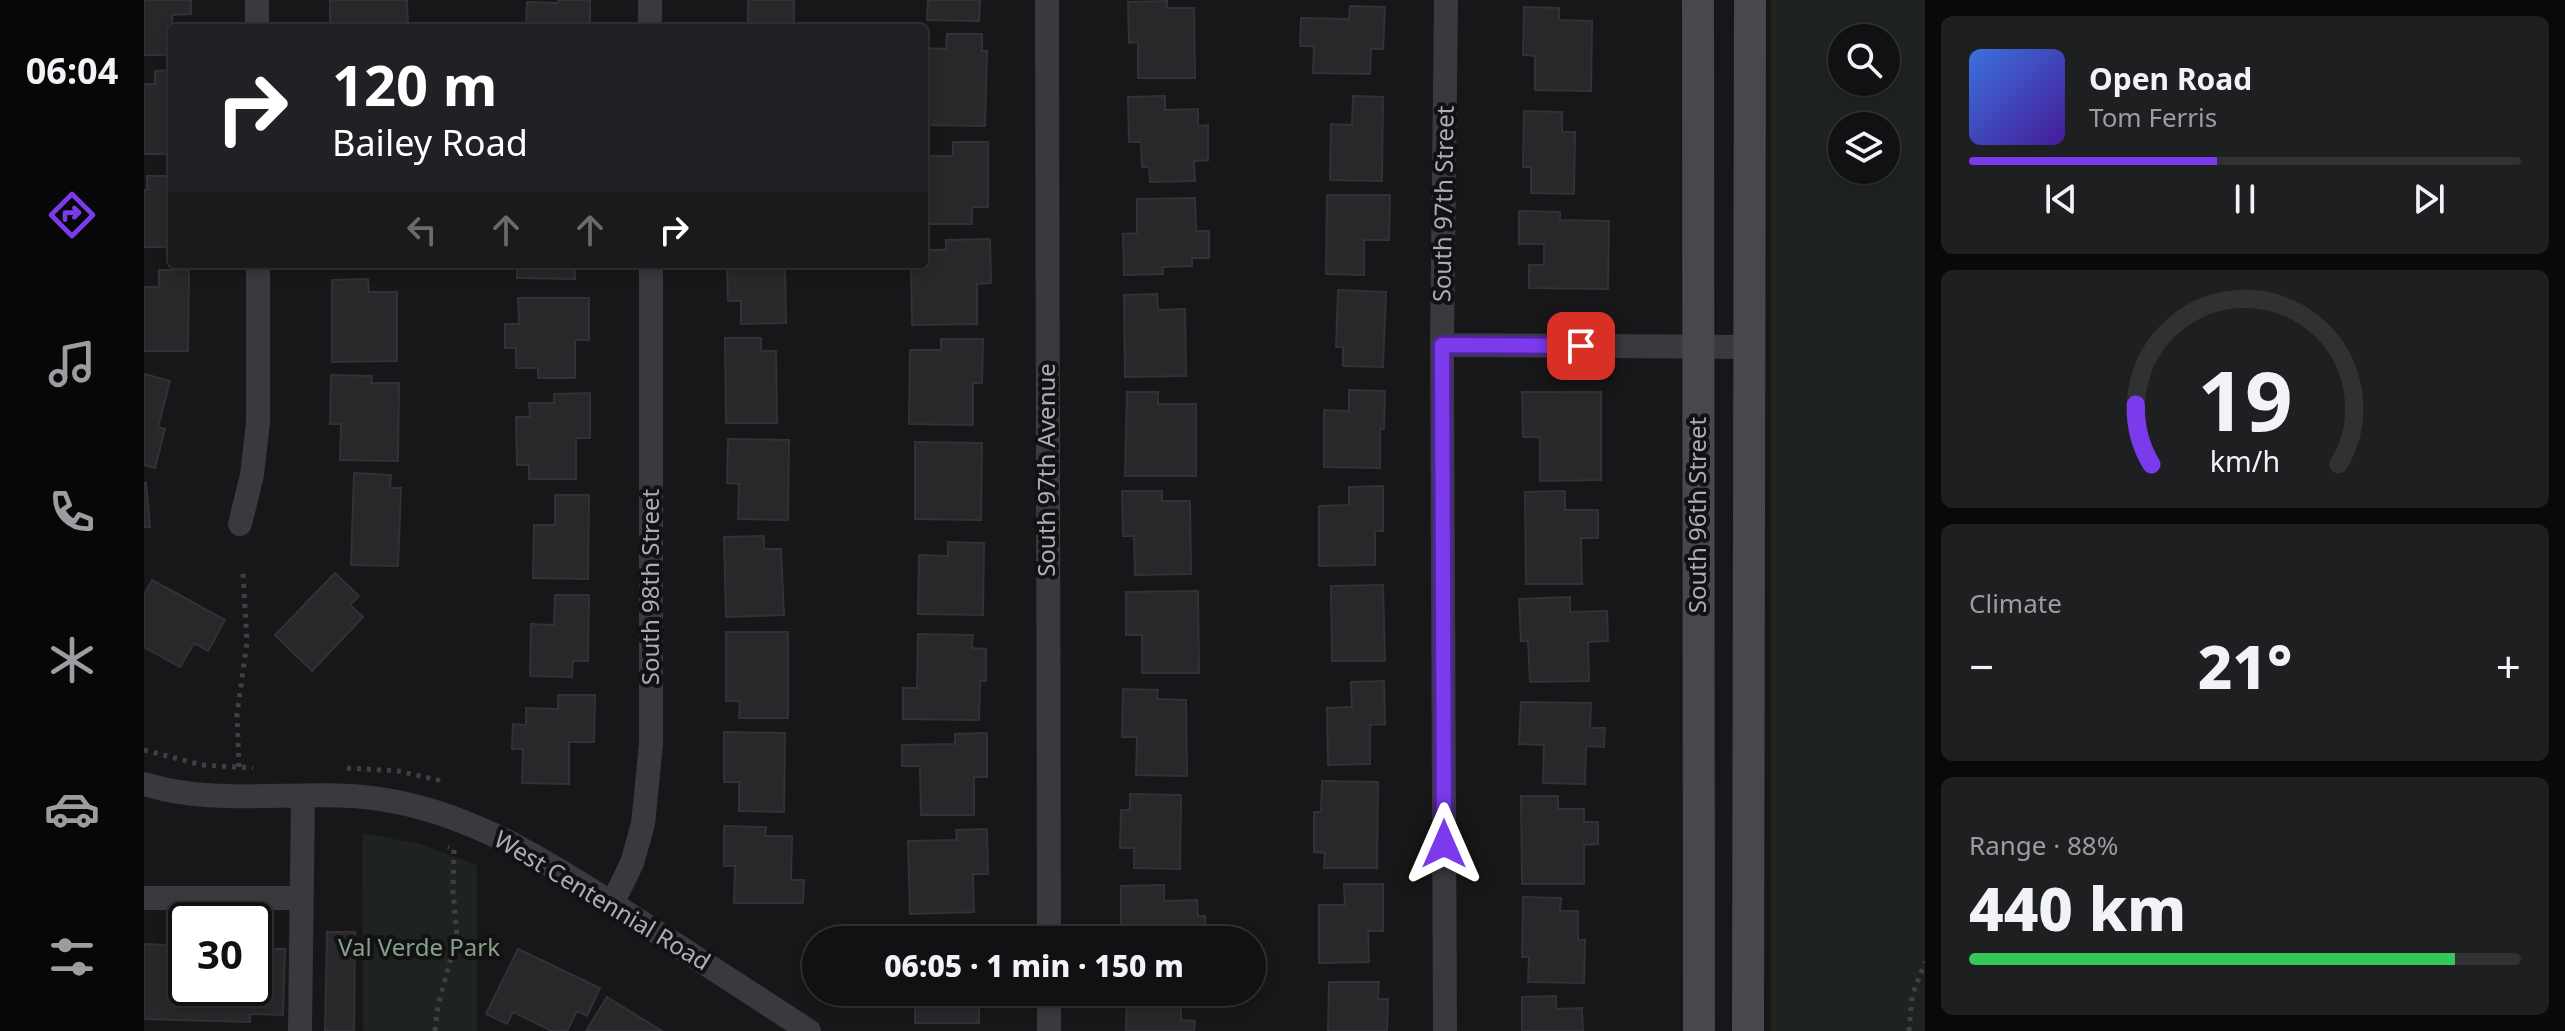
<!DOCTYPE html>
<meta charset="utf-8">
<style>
body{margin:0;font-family:"Noto Sans",sans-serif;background:#1e1f21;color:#f1f3f6;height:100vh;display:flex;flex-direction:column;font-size:30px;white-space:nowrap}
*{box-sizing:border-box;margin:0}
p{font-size:26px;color:#9c9da0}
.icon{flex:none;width:44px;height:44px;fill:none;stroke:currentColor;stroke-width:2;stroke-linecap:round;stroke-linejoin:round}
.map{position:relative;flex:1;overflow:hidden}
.panel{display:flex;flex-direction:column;gap:16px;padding:16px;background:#09090a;width:640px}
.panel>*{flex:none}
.top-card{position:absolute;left:24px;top:24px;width:760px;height:244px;border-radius:8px;box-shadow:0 4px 12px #0003,0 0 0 2px #303133;background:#202124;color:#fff;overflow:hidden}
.controls{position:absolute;left:1684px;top:24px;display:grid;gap:16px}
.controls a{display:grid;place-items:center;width:72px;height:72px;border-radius:50%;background:#111113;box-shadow:0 4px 12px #0003,0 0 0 2px #303133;font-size:40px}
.speed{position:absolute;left:24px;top:902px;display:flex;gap:16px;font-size:40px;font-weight:700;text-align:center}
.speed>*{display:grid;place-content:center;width:104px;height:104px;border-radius:50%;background:#111113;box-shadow:0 4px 12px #0003,0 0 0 2px #303133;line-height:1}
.speed .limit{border:4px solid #111;border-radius:12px;background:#fff;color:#111}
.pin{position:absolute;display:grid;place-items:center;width:68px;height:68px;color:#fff;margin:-34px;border-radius:16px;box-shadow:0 4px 12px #0006}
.me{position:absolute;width:88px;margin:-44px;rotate:0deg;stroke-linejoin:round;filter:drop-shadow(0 0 6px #0008)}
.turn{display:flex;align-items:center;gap:28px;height:168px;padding:0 32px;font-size:36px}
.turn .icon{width:104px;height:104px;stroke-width:2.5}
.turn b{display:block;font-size:56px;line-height:68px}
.lanes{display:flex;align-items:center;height:76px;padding:0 32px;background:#0003;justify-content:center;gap:40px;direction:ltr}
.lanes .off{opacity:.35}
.big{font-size:60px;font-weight:800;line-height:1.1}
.panel .widget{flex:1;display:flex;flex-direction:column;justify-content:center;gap:12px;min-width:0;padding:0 28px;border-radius:12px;background:#1e1f21}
.panel .dial{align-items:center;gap:0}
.dial svg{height:208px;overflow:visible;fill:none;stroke:#303133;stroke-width:7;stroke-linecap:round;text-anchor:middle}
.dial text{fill:#f1f3f6;stroke:none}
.song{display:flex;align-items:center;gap:24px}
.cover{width:96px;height:96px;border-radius:12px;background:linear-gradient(135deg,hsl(220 70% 55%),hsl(260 70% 35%))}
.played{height:8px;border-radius:4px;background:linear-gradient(90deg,#7c3aed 45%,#303133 45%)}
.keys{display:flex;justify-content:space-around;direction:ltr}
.heat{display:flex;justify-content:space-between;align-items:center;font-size:44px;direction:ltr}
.charge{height:12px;border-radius:6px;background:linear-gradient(90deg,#34c759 88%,#303133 0)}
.trip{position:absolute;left:658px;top:926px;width:464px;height:80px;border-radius:40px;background:#111113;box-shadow:0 4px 12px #0003,0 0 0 2px #303133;font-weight:800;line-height:80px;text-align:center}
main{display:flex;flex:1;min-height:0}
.menu{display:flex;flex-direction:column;width:144px;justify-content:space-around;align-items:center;background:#070708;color:#9c9da0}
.menu .icon{width:56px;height:56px}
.menu .selected{color:#7c3aed}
.menu b{font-size:36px;color:#f1f3f6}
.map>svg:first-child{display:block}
.green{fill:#1e231f;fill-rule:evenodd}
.building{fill:#28272a;stroke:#323135;stroke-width:2}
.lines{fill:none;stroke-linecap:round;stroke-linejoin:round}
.path{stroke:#3f4044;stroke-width:5;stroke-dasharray:4 6;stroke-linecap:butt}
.street{stroke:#39393e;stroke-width:24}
.secondary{stroke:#47484d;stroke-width:32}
.route-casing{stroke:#51269a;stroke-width:20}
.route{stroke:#7c3aed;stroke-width:14}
.labels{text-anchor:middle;stroke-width:8;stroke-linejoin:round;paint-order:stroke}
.street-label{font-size:24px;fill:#abadb7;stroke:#121214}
.park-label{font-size:24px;fill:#84a088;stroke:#121214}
</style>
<main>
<nav class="menu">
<b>06:04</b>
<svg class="icon selected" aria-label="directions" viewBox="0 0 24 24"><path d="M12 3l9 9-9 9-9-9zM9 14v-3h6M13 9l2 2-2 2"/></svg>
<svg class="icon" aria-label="music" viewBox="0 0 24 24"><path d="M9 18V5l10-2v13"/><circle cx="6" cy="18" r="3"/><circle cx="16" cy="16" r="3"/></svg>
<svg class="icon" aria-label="phone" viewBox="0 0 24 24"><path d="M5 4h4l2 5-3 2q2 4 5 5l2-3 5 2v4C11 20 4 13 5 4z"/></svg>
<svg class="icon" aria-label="climate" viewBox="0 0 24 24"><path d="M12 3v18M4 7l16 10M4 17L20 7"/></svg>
<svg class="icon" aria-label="car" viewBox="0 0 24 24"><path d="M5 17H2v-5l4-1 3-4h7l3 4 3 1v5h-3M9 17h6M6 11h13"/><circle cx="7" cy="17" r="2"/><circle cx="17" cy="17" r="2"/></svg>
<svg class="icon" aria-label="filters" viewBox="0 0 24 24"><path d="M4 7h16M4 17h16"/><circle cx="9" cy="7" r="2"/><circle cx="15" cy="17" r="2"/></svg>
</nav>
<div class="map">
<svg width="1781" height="1031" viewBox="0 0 1781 1031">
<rect width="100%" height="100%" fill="#171719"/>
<path class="green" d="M1627 0H1781V1031H1627ZM1698 38H1742V82H1698ZM1698 126H1742V170H1698Z
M218 833 276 844 333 865V1031H219Z"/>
<path class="building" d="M0 0H47V14L28 15V55H0Z
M186 0H263L264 28 186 26Z
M414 0H446V28H382L383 2 414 3Z
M604 0H650V28H604Z
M784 0H836L835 21 783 20Z
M1023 1V8H1050L1051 78H994V42L985 43 984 2Z
M1206 6 1241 7 1239 49H1227L1226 74 1169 73 1170 46H1156L1157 18 1205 19Z
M1380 7 1415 8V20L1448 21 1447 91 1391 90V56L1379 55Z
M803 34H838V51H843L841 126 782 125 783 48 802 49Z
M28 70V154H0V84H11V71Z
M1021 96V110L1054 109V126L1064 125V160L1050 161 1051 181 1006 182 1005 167H998L997 142H985L984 97Z
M1209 96 1239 97 1238 181 1186 180 1187 124 1208 125Z
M1380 111 1418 112V132H1431L1430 194 1387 193V167H1379Z
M809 142H844V207H828V224H780V156H809Z
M3 176H28V247H0V190H3Z
M1183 195H1246L1245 240H1220V275L1182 274Z
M1051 198 1052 231H1065V258H1048V266L1019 267V274L980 275 979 234 993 233V199Z
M1375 211 1416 212V220L1465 221 1464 289 1385 288V265H1400V244H1375Z
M846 239 847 283 833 284V324L768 325 767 264H780V250H802V240Z
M373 264H431V279L373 278Z
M583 264H641L642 323 597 324V301H584Z
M15 270H45L44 351H0V287H15Z
M224 279 225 292H253V361L188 362V280Z
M1194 290 1242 292 1239 367 1199 366V347H1192Z
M1013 294 1014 310 1041 309 1042 376 981 377 980 295Z
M374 298H445V340H431V378H394V368H372V348H361V324H375Z
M581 338H617V351H632L633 423H582Z
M797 339H839L838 383H829V425L765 424 766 350H797Z
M0 374 26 381 14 427 21 429 11 468 0 465Z
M187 375 228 376 227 383H255L254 461 196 460 197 424H186Z
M1205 390 1241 391 1240 429H1236V468L1180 467V410L1205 411Z
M983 392H1014V404H1052V476H981Z
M1378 392H1457V480L1396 481V437H1379Z
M446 393V438H432V479H385V465H373L372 417H386L385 403H410V394Z
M584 439 645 440 644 520 594 519 595 484 583 483Z
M771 442 838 443 837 520 771 519Z
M210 473 247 475 246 488H257L254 566 207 565Z
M0 483H2L6 527H0Z
M1239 486V531H1231V565L1175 566V506L1205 505V487Z
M978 491H1018V501H1046L1047 574 991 575 990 536H979Z
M1421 491V510H1454V538H1437L1438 584H1382L1381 492Z
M411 495H445L444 579 389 578 390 525H411Z
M620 536V549H637L640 615 582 617 580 537Z
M804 542 840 543 839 615 774 614 775 555 804 556Z
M191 573 215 596 206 605 219 617 168 671 131 635Z
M8 580 81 620 64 651 50 643 36 667 0 647V595Z
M1239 585 1241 661H1188L1187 586Z
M1054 591 1055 673H998V635H982V592Z
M411 595H445L444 661H429L428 677 386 676 387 624 410 625Z
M1426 597V612L1463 611 1464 641 1444 642 1445 681 1386 682 1384 641H1377L1375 599Z
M582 632H644V718H595L596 701H582Z
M774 634 829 635 828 648 842 649V681H836L835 720 759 719V688H773Z
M1240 681 1241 724 1226 725V764L1184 765 1183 708 1208 707 1207 682Z
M979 689 1014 690 1013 699 1042 700 1043 776 992 775 993 737H978Z
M414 695H451L450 742H425V784L378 783 379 749H368L369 724 382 725V708L414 709Z
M1377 702 1447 703 1446 728H1461L1460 747 1442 746 1441 784 1399 783 1400 745 1375 744Z
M580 732 641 733 640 812 595 811V782H580Z
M843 733V777H830V815H777L776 766H758V745L811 744V734Z
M1178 781 1234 782 1233 868H1180L1181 853 1170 852V812H1177Z
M986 794 1037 795 1036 869 990 868V848H976L977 810H986Z
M1377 796H1414V809H1440V822H1454V844L1440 845V884H1378Z
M580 826 622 827 621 836H648L647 880H660L659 903H590L591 866H580Z
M843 829 844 874H829L830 912 766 914 764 841 813 840 812 830Z
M1200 884H1239V931H1224L1225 962 1175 963V905H1201Z
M1020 885V901L1053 900 1054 916H1061L1062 940H994L993 932H977V886Z
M1379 897 1417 898 1416 911H1434V940H1441L1440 983 1384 982 1385 957H1378Z
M183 932H211L210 1031H181Z
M0 944 42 946V988H110V948L141 949 139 1015 106 1014V1022L0 1019Z
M374 949 456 988 443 1016 433 1011 423 1031H408L369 1012 363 1024 342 1014Z
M1185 982H1235L1234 999H1244L1243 1031H1184Z
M766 992H835V1023H771V994Z
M983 992H1023V1006L1037 1007V1020L1051 1021 1050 1031H982Z
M1412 996V1009L1438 1008 1439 1031H1378V997Z
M463 997 518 1031H442Z"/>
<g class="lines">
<path class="path" d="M0 750 58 765 109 768
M95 767 93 714 103 642 99 573
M203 768 254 771 294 780 293 786
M291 1031 294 1006 313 935 309 891 310 849 304 847
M1765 1031 1768 996 1781 962"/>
<path class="street" d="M113 0V28
M506 0V28
M903 0 905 940
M1298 345 1606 347
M96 524 108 475 114 423V264
M0 784C83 810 170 784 253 802 343 820 421 873 497 922 553 958 609 995 665 1031
M0 898H156
M468 904 488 863 499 824 507 744V264
M905 992V1031
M156 1031 159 796
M1301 1031 1298 345 1302 0"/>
<path class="secondary" d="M1554 0 1555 1031
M1604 1031 1606 0"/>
</g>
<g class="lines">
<defs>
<path id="route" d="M1300 844 1298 345 1437 346"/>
</defs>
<use href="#route" class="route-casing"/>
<use href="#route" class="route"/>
</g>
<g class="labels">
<g class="street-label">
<text transform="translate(1300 204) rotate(-89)" y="8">South 97th Street</text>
<text transform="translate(903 470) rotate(-90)" y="8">South 97th Avenue</text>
<text transform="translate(1554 515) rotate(-90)" y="8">South 96th Street</text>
<text transform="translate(507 587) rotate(-90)" y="8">South 98th Street</text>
<text transform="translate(458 901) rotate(31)" y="8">West Centennial Road</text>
</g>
<g class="park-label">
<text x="275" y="956">Val Verde Park</text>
</g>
</g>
</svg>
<div class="controls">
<a><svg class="icon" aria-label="search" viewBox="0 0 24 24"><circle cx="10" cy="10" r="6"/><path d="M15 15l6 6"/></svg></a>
<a><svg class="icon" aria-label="layers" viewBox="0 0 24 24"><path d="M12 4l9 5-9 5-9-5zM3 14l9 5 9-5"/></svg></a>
</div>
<div class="speed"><div class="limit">30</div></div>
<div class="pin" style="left:1437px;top:346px;background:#d93025"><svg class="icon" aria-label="arrive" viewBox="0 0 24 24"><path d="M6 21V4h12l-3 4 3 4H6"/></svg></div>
<svg class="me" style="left:1300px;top:844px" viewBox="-20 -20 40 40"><path d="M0-17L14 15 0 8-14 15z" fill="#7c3aed" stroke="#fff" stroke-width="4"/></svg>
<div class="trip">06:05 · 1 min · 150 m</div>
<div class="top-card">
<div class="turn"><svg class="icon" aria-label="right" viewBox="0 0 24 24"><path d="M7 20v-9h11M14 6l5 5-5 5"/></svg><div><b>120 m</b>Bailey Road</div></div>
<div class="lanes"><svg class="icon off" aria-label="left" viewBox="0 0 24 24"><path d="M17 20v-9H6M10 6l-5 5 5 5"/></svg><svg class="icon off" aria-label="ahead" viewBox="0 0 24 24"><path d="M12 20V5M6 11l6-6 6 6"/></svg><svg class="icon off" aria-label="ahead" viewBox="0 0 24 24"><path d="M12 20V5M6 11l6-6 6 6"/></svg><svg class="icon" aria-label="right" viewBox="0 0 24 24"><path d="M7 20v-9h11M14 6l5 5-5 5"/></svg></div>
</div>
</div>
<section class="panel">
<div class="widget">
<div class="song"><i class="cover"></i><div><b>Open Road</b><p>Tom Ferris</p></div></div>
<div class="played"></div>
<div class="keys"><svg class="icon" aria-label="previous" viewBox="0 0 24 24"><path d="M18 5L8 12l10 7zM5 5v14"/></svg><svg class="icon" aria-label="pause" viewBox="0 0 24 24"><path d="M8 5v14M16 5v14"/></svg><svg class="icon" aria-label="next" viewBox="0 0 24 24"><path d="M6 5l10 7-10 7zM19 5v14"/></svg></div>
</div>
<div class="widget dial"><svg viewBox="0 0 100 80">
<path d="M14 69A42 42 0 1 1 86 69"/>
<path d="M14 69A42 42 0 0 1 8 46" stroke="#7c3aed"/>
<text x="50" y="56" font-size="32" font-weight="700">19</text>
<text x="50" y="72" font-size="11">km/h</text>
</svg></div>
<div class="widget"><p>Climate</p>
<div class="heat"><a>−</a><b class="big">21°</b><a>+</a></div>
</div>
<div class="widget"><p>Range · 88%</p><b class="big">440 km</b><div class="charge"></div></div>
</section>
</main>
